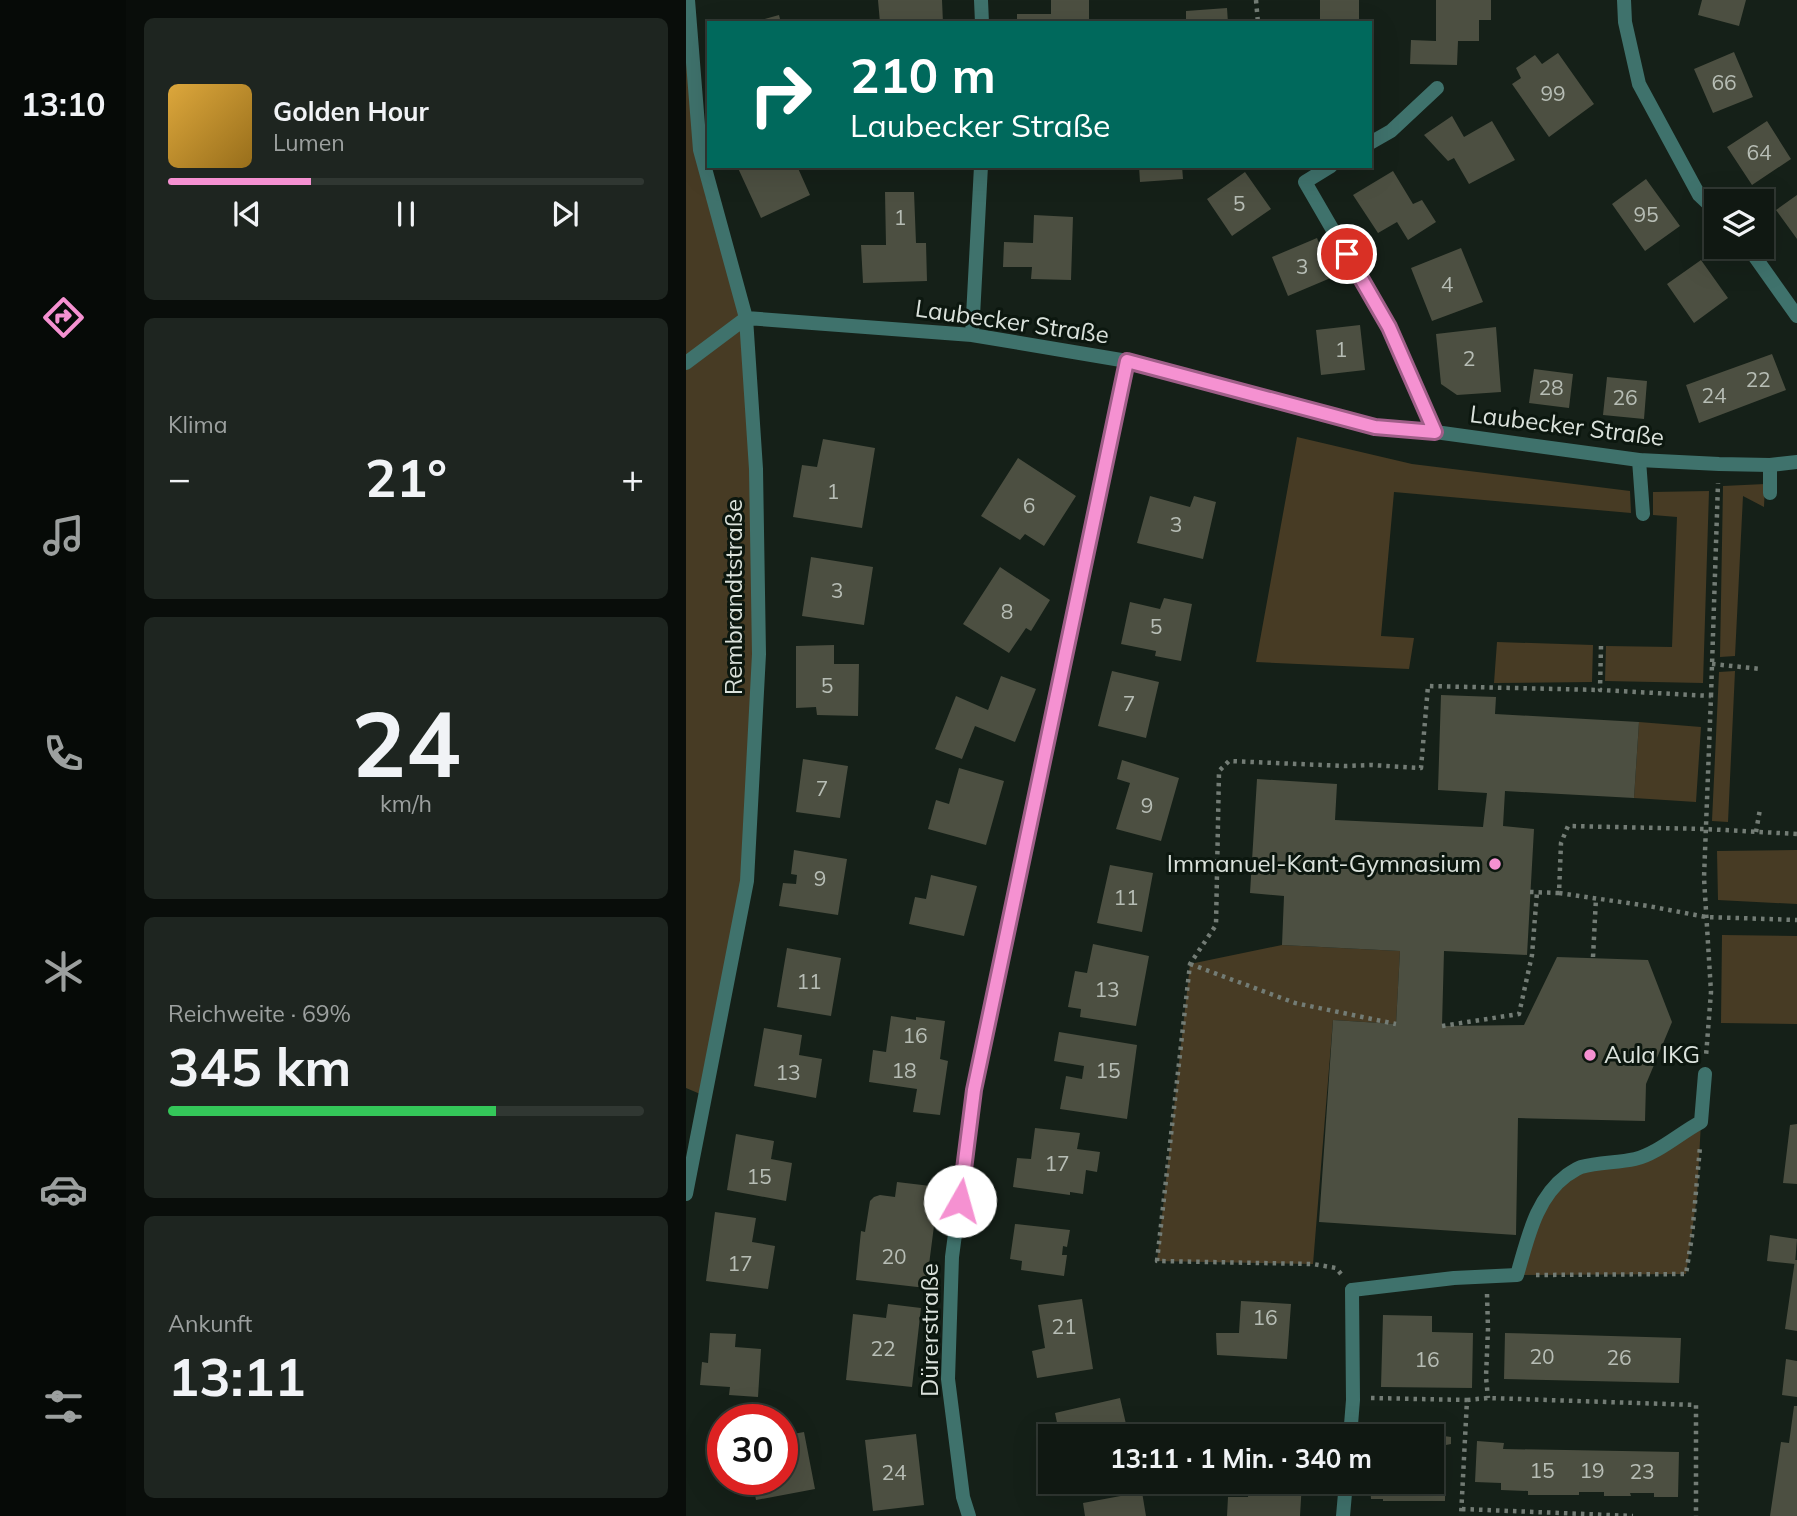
<!DOCTYPE html>
<html lang="de">
<meta charset="utf-8">
<style>
body{margin:0;font-family:Mulish,sans-serif;background:#1e2520;color:#f1f3f6;height:100vh;display:flex;flex-direction:column;font-size:26px;white-space:nowrap}
*{box-sizing:border-box;margin:0}
p{font-size:23px;color:#9ca09f}
.icon{flex:none;width:38px;height:38px;fill:none;stroke:currentColor;stroke-width:2;stroke-linecap:round;stroke-linejoin:round}
.map{position:relative;flex:1;overflow:hidden}
.side{display:flex;flex-direction:column;gap:18px;padding:18px;background:#090d0a;width:560px}
.side>*{flex:none}
.top-card{position:absolute;left:21px;top:21px;width:665px;height:147px;border-radius:0px;box-shadow:0 7px 28px #0002,0 0 0 2px #303732;background:#00695c;color:#fff;overflow:hidden}
.fabs{position:absolute;left:1018px;top:189px;display:grid;gap:14px}
.fabs a{display:grid;place-items:center;width:70px;height:70px;border-radius:0px;background:#101812;box-shadow:0 7px 28px #0002,0 0 0 2px #303732;font-size:35px}
.speed{position:absolute;left:21px;top:1404px;display:flex;gap:14px;font-size:35px;font-weight:700;text-align:center}
.speed>*{display:grid;place-content:center;width:91px;height:91px;border-radius:50%;background:#101812;box-shadow:0 7px 28px #0002,0 0 0 2px #303732;line-height:1}
.speed .limit{border:10px solid #d22;background:#fff;color:#111}
.pin{position:absolute;display:grid;place-items:center;width:60px;height:60px;color:#fff;margin:-30px;border:4px solid #fff;border-radius:50%;box-shadow:0 2px 7px #0007}
.me{position:absolute;width:77px;margin:-38px;rotate:7deg;stroke-linejoin:round;filter:drop-shadow(0 0 5px #0008)}
.turn{display:flex;align-items:center;gap:24px;height:147px;padding:0 28px;font-size:32px}
.turn .icon{width:91px;height:91px;stroke-width:2.5}
.turn b{display:block;font-size:49px;line-height:60px}
.big{font-size:52px;font-weight:700;line-height:1.1}
.side .tile{flex:1;display:flex;flex-direction:column;justify-content:center;gap:10px;min-width:0;padding:0 24px;border-radius:10px;background:#1e2520}
.side .dial{align-items:center;gap:0}
.dial b{font-size:91px;line-height:1}
.song{display:flex;align-items:center;gap:21px}
.cover{width:84px;height:84px;border-radius:10px;background:linear-gradient(135deg,hsl(40 70% 55%),hsl(40 70% 35%))}
.played{height:7px;border-radius:4px;background:linear-gradient(90deg,#f591d1 30%,#303732 30%)}
.keys{display:flex;justify-content:space-around;direction:ltr}
.heat{display:flex;justify-content:space-between;align-items:center;font-size:38px;direction:ltr}
.charge{height:10px;border-radius:5px;background:linear-gradient(90deg,#34c759 69%,#303732 0)}
.trip{position:absolute;left:352px;top:1424px;width:406px;height:70px;border-radius:0px;background:#101812;box-shadow:0 7px 28px #0002,0 0 0 2px #303732;font-weight:700;line-height:70px;text-align:center}
main{display:flex;flex:1;min-height:0}
.dock{display:flex;flex-direction:column;width:126px;justify-content:space-around;align-items:center;background:#060a07;color:#9ca09f}
.dock .icon{width:49px;height:49px}
.dock .current{color:#f591d1}
.dock b{font-size:32px;color:#f1f3f6}
.map>svg:first-child{display:block}
.green{fill:#473b24}
.building{fill:#4c4f41}
.lines{fill:none;stroke-linecap:round;stroke-linejoin:round}
.path{stroke:#737c75;stroke-width:4.5;stroke-dasharray:3.5 5;stroke-linecap:butt}
.lane{stroke:#3f726c;stroke-width:14}
.street{stroke:#3f726c;stroke-width:14}
.route-casing{stroke:#9f5e88;stroke-width:18}
.route{stroke:#f591d1;stroke-width:12}
.poi-dot{fill:#f591d1;stroke:#0c170f;stroke-width:2.5}
.labels{text-anchor:middle;stroke-width:6;stroke-linejoin:round;paint-order:stroke}
.number-label{font-size:21px;fill:#b7bdb5}
.street-label{font-size:24px;fill:#dbe2dc;stroke:#0c170f}
.poi-label{font-size:24px;fill:#dbe2dc;stroke:#0c170f;text-anchor:end}
</style>
<main>
<nav class="dock">
<b>13:10</b>
<svg class="icon current" aria-label="directions" viewBox="0 0 24 24"><path d="M12 3l9 9-9 9-9-9zM9 14v-3h6M13 9l2 2-2 2"/></svg>
<svg class="icon" aria-label="music" viewBox="0 0 24 24"><path d="M9 18V5l10-2v13"/><circle cx="6" cy="18" r="3"/><circle cx="16" cy="16" r="3"/></svg>
<svg class="icon" aria-label="phone" viewBox="0 0 24 24"><path d="M5 4h4l2 5-3 2q2 4 5 5l2-3 5 2v4C11 20 4 13 5 4z"/></svg>
<svg class="icon" aria-label="climate" viewBox="0 0 24 24"><path d="M12 3v18M4 7l16 10M4 17L20 7"/></svg>
<svg class="icon" aria-label="car" viewBox="0 0 24 24"><path d="M5 17H2v-5l4-1 3-4h7l3 4 3 1v5h-3M9 17h6M6 11h13"/><circle cx="7" cy="17" r="2"/><circle cx="17" cy="17" r="2"/></svg>
<svg class="icon" aria-label="filters" viewBox="0 0 24 24"><path d="M4 7h16M4 17h16"/><circle cx="9" cy="7" r="2"/><circle cx="15" cy="17" r="2"/></svg>
</nav>
<section class="side">
<div class="tile">
<div class="song"><i class="cover"></i><div><b>Golden Hour</b><p>Lumen</p></div></div>
<div class="played"></div>
<div class="keys"><svg class="icon" aria-label="previous" viewBox="0 0 24 24"><path d="M18 5L8 12l10 7zM5 5v14"/></svg><svg class="icon" aria-label="pause" viewBox="0 0 24 24"><path d="M8 5v14M16 5v14"/></svg><svg class="icon" aria-label="next" viewBox="0 0 24 24"><path d="M6 5l10 7-10 7zM19 5v14"/></svg></div>
</div>
<div class="tile"><p>Klima</p>
<div class="heat"><a>−</a><b class="big">21°</b><a>+</a></div>
</div>
<div class="tile dial"><b>24</b><p>km/h</p></div>
<div class="tile"><p>Reichweite · 69%</p><b class="big">345 km</b><div class="charge"></div></div>
<div class="tile"><p>Ankunft</p><b class="big">13:11</b></div>
</section>
<div class="map">
<svg width="1111" height="1516" viewBox="0 0 1111 1516">
<rect width="100%" height="100%" fill="#152018"/>
<path class="green" d="M0 0 14 150 60 318 73 654 61 881 19 1096 0 1088Z
M611 437 726 464 944 491 945 513 708 492 695 636 728 638 723 669 570 662Z
M1079 484 1078 507 1057 496 1049 656 1034 657 1037 486Z
M1023 491 1017 683 919 681 920 646 986 647 991 517 967 515V492Z
M811 642 907 645 906 682 808 683Z
M1049 671 1042 822 1026 821 1033 672Z
M953 722 1015 727 1010 802 948 798Z
M1111 850V904L1032 900 1031 851Z
M1036 935 1111 936V1024L1035 1023Z
M596 945 714 951 710 1024 647 1020 627 1264 471 1261 504 964Z
M1015 1122 1011 1196 1000 1274 831 1275 850 1215 888 1171 942 1160Z"/>
<path class="building" d="M192 0H256L257 23H194Z
M365 0H403V23H331V14H365Z
M634 0H673V23H634Z
M750 0H805V20H793V41H772L771 65 724 64 725 40 750 41Z
M1016 0H1060L1053 26 1012 15Z
M541 8 542 23H500V11Z
M93 15 95 23H68V22Z
M1048 52 1067 97 1027 113 1008 69Z
M872 53 908 104 863 137 826 84 835 78 830 68 849 55 856 64Z
M766 116 778 137 806 121 829 160 783 184 768 158 762 161 738 135Z
M1081 121 1105 159 1066 185 1041 147Z
M51 166H111L124 195 75 218Z
M453 166H496L497 179 454 182Z
M707 171 727 204 736 200 750 222 722 240 711 222 692 233 667 195Z
M559 172 585 209 546 236 521 199Z
M960 179 994 226 959 251 926 204Z
M199 192H228L230 243H240L241 281 177 283 175 245H200Z
M1111 195V239L1090 210Z
M348 215 387 217 385 280 345 279 346 267H317L318 242 347 243Z
M631 238 647 277 602 296 586 257Z
M775 248 797 302 746 321 725 268Z
M1015 260 1042 298 1008 323 981 284Z
M674 325 679 370 635 375 630 330Z
M810 327 815 392 771 395 755 384 750 334Z
M1086 354 1100 390 1013 423 1000 385Z
M848 369 887 374 883 408 843 403Z
M921 377 961 381 958 419 917 415Z
M137 439 189 448 176 528 107 517 116 465 131 467Z
M332 458 390 496 358 546 339 534 334 540 295 516Z
M464 496 504 507 508 496 530 502 517 559 451 543Z
M125 557 187 567 178 625 116 616Z
M314 567 364 600 345 631 340 628 323 653 277 624Z
M478 598 506 604 495 661 469 656 470 651 435 644 444 602 474 609Z
M148 645V664H173L172 716 131 715 130 707 110 708V646Z
M426 671 473 682 460 738 412 726Z
M315 676 350 689 329 742 289 726 276 759 249 749 270 696 302 710Z
M755 695 810 697 809 714 953 722 948 798 819 791 817 826 848 829 841 955 758 951 756 1026 838 1025 871 957 962 960 986 1022 960 1084 959 1121 832 1118 830 1235 633 1222 647 1020 710 1024 714 951 596 945 598 896 564 893 571 779 651 784 649 820 797 827 801 793 752 790Z
M117 759 162 766 154 818 110 812Z
M436 760 493 778 475 841 430 829 444 783 431 779Z
M273 768 318 781 300 845 242 829 250 800 263 804Z
M108 850 161 859 152 915 93 906 97 883 110 884 111 875 105 874Z
M424 865 467 873 456 932 411 923Z
M245 875 291 886 278 936 223 924 229 897 240 899Z
M407 944 463 956 450 1026 394 1017 395 1009 382 1007 389 971 401 973Z
M101 948 155 958 145 1016 91 1007Z
M205 1016 230 1020V1017L259 1021 254 1059 262 1061 254 1115 227 1112 231 1089 183 1082 187 1050 200 1052Z
M78 1028 116 1035 113 1055 136 1059 130 1098 68 1086Z
M373 1032 451 1045 441 1119 374 1109 380 1076 396 1079 398 1066 368 1061Z
M1111 1124V1184L1097 1183 1104 1125Z
M349 1128 394 1133 391 1149 414 1152 411 1172 400 1170 397 1194 384 1192V1195L327 1187 331 1158 345 1159Z
M50 1134 88 1141 85 1159 106 1163 100 1201 41 1190Z
M211 1182 253 1187 240 1288 170 1280 175 1231 179 1232 184 1201 188 1197 194 1195 209 1197Z
M29 1212 70 1218 66 1242 89 1246 82 1289 20 1281Z
M329 1224 384 1230 381 1247 377 1246 376 1255H381L378 1276 335 1270 336 1261 324 1259Z
M1084 1235 1111 1239 1109 1264 1081 1261Z
M1109 1260H1111V1331L1099 1329Z
M396 1299 407 1369 351 1378 346 1351 359 1348 352 1305Z
M555 1301 605 1304 601 1359 531 1355 530 1333H553Z
M202 1304 235 1308 226 1387 160 1380 167 1314 200 1318Z
M697 1315 746 1316V1332L787 1333 786 1388 695 1387Z
M24 1333 50 1334 49 1347 75 1349 72 1397 43 1395 44 1387 14 1385 16 1362 22 1363Z
M819 1333 995 1338 993 1383 818 1379Z
M1100 1359 1111 1361V1397L1096 1395Z
M434 1398 443 1437H374L369 1413Z
M1108 1406H1111V1516H1084L1095 1442 1103 1443Z
M758 1429V1436L765 1437V1444L760 1445 759 1501H697V1499H685L684 1485H695V1482H746V1436L751 1437V1430Z
M118 1432 129 1489 70 1500 66 1479H96V1436Z
M230 1434 238 1505 187 1511 179 1440Z
M791 1441 818 1443 817 1449 993 1452 992 1497H968V1493H944L945 1496H918V1492H893V1495H842V1491L815 1490V1483L789 1482Z
M563 1482H616L614 1516H541L542 1497H562Z
M456 1492 460 1516H399L397 1503Z"/>
<g class="lines">
<path class="path" d="M570 0 572 23
M915 646 914 690 1025 696 1018 878 1025 992 1020 1056
M1026 664 1075 669
M1025 696 1032 483
M1070 832 1074 809
M844 892 873 893 875 843 882 826 1019 829 1111 834
M873 893 962 906 1020 917 1111 920
M907 957 910 898
M504 964 609 1003 710 1024
M756 1026 833 1014 846 955 851 892
M655 1274 650 1268 627 1264 471 1261 504 964 530 925 533 771 543 761 659 766 685 765 735 768 742 686 914 690
M850 1275 1000 1274 1006 1236 1014 1147
M801 1294 802 1329 800 1377 802 1398
M685 1398 781 1400 775 1516
M781 1400 802 1398 1010 1405V1516
M776 1509 947 1516"/>
<path class="lane" d="M953 460 957 514
M1084 493V465
M666 1290 768 1278 831 1275C842 1238 849 1199 881 1175 886 1172 890 1169 895 1167 913 1162 931 1163 949 1159 971 1154 994 1133 1015 1122L1019 1074"/>
<path class="street" d="M295 0 296 23
M938 0 939 22 953 84 1013 195 1031 212
M684 143 705 131 751 88
M645 166 619 182 703 327 749 432
M1062 247 1111 316
M286 335 295 166
M0 363 60 318 286 335 441 361 689 427 749 432 953 460 1033 464 1084 465 1111 462
M0 1194 61 881 73 654 70 469 60 318 14 150 2 0
M664 1437 667 1400 666 1290
M283 1516 277 1497 262 1379 266 1257 288 1090 441 361
M657 1516 660 1482"/>
</g>
<g class="lines">
<defs>
<path id="route" d="M274 1201 288 1090 441 361 689 427 749 432 703 327 661 254"/>
</defs>
<use href="#route" class="route-casing"/>
<use href="#route" class="route"/>
</g>
<g class="poi-dot">
<circle cx="809" cy="864" r="7"/>
<circle cx="904" cy="1055" r="7"/>
</g>
<g class="labels">
<g class="number-label">
<text x="1038" y="90">66</text>
<text x="867" y="101">99</text>
<text x="1073" y="160">64</text>
<text x="553" y="211">5</text>
<text x="960" y="222">95</text>
<text x="214" y="225">1</text>
<text x="616" y="274">3</text>
<text x="761" y="292">4</text>
<text x="655" y="357">1</text>
<text x="783" y="366">2</text>
<text x="1072" y="387">22</text>
<text x="865" y="395">28</text>
<text x="1028" y="403">24</text>
<text x="939" y="405">26</text>
<text x="147" y="499">1</text>
<text x="343" y="513">6</text>
<text x="490" y="532">3</text>
<text x="151" y="598">3</text>
<text x="321" y="619">8</text>
<text x="470" y="634">5</text>
<text x="141" y="693">5</text>
<text x="443" y="711">7</text>
<text x="136" y="796">7</text>
<text x="461" y="813">9</text>
<text x="134" y="886">9</text>
<text x="440" y="905">11</text>
<text x="123" y="989">11</text>
<text x="421" y="997">13</text>
<text x="229" y="1043">16</text>
<text x="218" y="1078">18</text>
<text x="422" y="1078">15</text>
<text x="102" y="1080">13</text>
<text x="371" y="1171">17</text>
<text x="73" y="1184">15</text>
<text x="208" y="1264">20</text>
<text x="54" y="1271">17</text>
<text x="579" y="1325">16</text>
<text x="378" y="1334">21</text>
<text x="197" y="1356">22</text>
<text x="856" y="1364">20</text>
<text x="933" y="1365">26</text>
<text x="741" y="1367">16</text>
<text x="856" y="1478">15</text>
<text x="906" y="1478">19</text>
<text x="956" y="1479">23</text>
<text x="208" y="1480">24</text>
</g>
<g class="street-label">
<text transform="translate(326 322) rotate(8)" y="8">Laubecker Straße</text>
<text transform="translate(881 426) rotate(7)" y="8">Laubecker Straße</text>
<text transform="translate(48 597) rotate(-90)" y="8">Rembrandtstraße</text>
<text transform="translate(244 1330) rotate(-90)" y="8">Dürerstraße</text>
</g>
<g class="poi-label">
<text x="795" y="872">Immanuel-Kant-Gymnasium</text>
<text x="918" y="1063" text-anchor="start">Aula IKG</text>
</g>
</g>
</svg>
<div class="fabs">
<a><svg class="icon" aria-label="layers" viewBox="0 0 24 24"><path d="M12 4l9 5-9 5-9-5zM3 14l9 5 9-5"/></svg></a>
</div>
<div class="speed"><div class="limit">30</div></div>
<div class="pin" style="left:661px;top:254px;background:#d93025"><svg class="icon" aria-label="arrive" viewBox="0 0 24 24"><path d="M6 21V4h12l-3 4 3 4H6"/></svg></div>
<svg class="me" style="left:274px;top:1201px" viewBox="-20 -20 40 40"><circle r="19" fill="#fff"/><path d="M0-13L10 11 0 6-10 11z" fill="#f591d1"/></svg>
<div class="trip">13:11 · 1 Min. · 340 m</div>
<div class="top-card">
<div class="turn"><svg class="icon" aria-label="right" viewBox="0 0 24 24"><path d="M7 20v-9h11M14 6l5 5-5 5"/></svg><div><b>210 m</b>Laubecker Straße</div></div>
</div>
</div>
</main>
